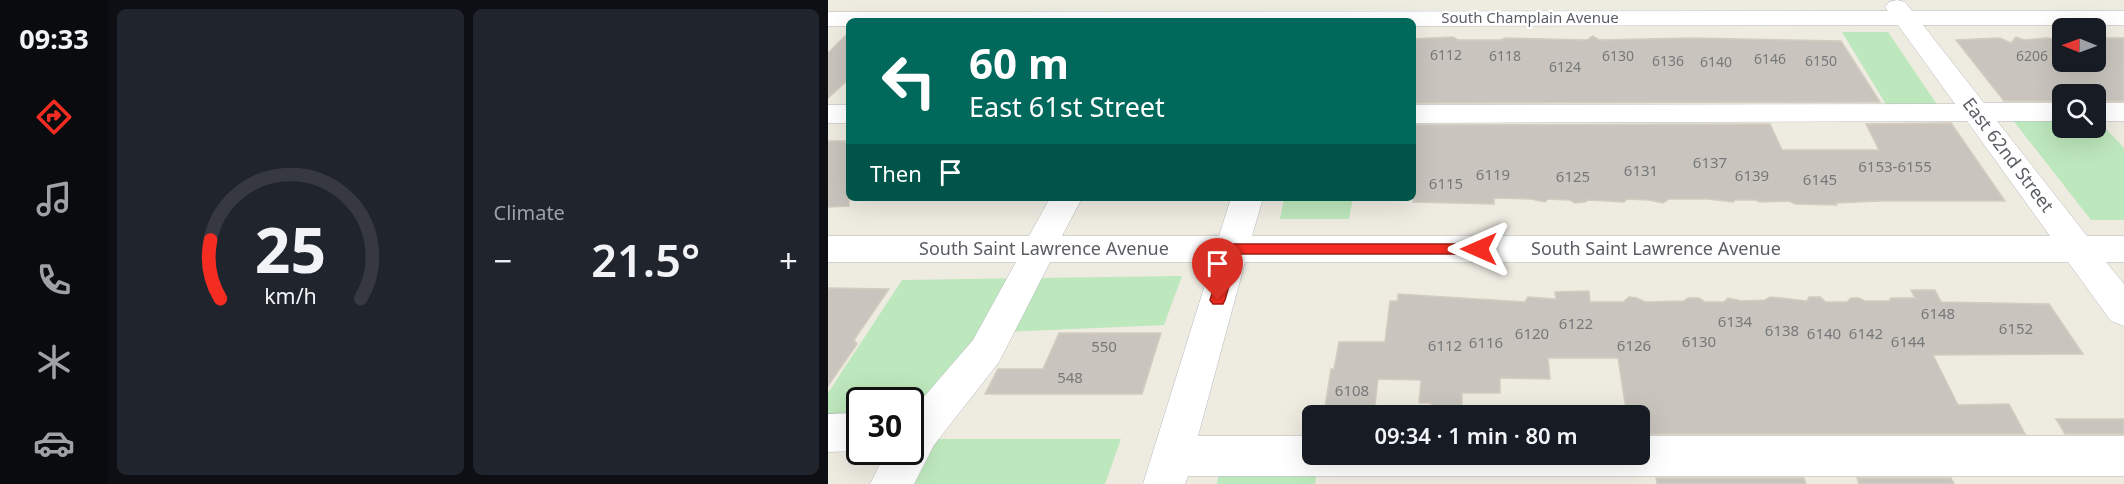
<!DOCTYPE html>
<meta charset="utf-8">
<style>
body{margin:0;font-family:"Noto Sans",sans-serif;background:#20242c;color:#f1f3f6;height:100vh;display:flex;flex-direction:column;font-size:22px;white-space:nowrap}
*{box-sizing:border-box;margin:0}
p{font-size:20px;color:#9ea1a6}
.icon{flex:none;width:33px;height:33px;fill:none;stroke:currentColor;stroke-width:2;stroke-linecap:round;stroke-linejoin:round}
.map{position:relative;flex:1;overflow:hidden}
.sheet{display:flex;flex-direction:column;gap:9px;padding:9px;background:#0d0f14;width:720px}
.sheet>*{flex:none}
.hud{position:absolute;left:18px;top:18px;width:570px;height:183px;border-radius:9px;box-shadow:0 6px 24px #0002;background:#00695c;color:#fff;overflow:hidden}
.needle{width:39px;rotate:271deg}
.buttons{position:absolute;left:1224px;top:18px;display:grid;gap:12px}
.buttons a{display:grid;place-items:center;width:54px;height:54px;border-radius:9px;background:#171b24;box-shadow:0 6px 24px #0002;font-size:30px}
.speed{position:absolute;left:18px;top:387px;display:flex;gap:12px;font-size:30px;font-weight:700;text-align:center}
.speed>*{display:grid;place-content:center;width:78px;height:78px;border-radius:50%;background:#171b24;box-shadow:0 6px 24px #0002;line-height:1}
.speed .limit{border:3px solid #111;border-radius:9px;background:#fff;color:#111}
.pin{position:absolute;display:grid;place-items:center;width:51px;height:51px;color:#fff;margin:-62px -26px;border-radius:50% 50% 50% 0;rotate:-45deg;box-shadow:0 0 6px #0007}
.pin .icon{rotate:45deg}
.me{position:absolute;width:66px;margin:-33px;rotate:270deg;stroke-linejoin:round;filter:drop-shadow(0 0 4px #0008)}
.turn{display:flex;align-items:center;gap:21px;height:126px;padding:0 24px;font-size:27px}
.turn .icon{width:78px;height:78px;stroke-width:2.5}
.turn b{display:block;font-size:42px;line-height:51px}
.then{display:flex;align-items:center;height:57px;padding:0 24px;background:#0003;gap:12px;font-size:22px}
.big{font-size:45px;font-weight:600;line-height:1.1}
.sheet .tile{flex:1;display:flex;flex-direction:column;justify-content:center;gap:9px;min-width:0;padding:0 21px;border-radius:9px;background:#20242c}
.sheet .dial{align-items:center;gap:0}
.dial svg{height:156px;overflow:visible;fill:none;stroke:#363941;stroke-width:7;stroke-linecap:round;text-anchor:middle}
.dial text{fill:#f1f3f6;stroke:none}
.heat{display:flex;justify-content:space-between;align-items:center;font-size:33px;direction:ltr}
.sheet .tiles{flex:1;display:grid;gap:9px;grid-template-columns:repeat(2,1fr)}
.trip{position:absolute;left:474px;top:405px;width:348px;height:60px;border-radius:9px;background:#171b24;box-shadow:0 6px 24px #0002;font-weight:600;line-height:60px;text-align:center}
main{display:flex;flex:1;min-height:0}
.tabs{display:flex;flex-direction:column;width:108px;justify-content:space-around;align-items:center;background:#090b0e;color:#9ea1a6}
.tabs .icon{width:42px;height:42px}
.tabs .on{color:#f42c21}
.tabs b{font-size:27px;color:#f1f3f6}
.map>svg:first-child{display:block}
.green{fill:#bde7bc}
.building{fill:#c9c5be;stroke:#d3ccbf;stroke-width:1.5}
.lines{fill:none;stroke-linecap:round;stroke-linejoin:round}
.minor-casing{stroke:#b7babf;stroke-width:1}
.minor{fill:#fff;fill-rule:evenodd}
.route{fill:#f42c21;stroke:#9f1d15;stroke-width:1.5}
.labels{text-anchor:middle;stroke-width:4.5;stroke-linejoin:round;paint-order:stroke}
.far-number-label{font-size:14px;fill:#76787a}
.far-street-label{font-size:15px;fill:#5a5e63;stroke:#fff}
.number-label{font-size:15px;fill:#76787a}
.street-label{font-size:18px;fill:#5a5e63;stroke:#fff}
</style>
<main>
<nav class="tabs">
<b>09:33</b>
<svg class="icon on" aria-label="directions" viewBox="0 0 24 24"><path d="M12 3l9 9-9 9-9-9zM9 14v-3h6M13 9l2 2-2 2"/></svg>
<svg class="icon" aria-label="music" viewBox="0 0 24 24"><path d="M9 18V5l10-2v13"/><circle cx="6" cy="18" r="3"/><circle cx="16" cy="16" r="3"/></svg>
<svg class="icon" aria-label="phone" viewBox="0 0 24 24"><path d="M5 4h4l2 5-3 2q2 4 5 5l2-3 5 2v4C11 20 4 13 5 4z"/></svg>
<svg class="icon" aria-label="climate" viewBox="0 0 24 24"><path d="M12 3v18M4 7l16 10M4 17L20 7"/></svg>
<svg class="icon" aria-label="car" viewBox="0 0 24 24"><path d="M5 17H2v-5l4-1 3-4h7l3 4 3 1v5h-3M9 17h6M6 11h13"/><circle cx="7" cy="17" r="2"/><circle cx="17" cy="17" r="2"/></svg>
</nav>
<section class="sheet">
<div class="tiles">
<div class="tile dial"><svg viewBox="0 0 100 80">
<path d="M14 69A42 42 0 1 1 86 69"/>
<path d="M14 69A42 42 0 0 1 9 39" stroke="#f42c21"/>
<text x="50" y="56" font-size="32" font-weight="700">25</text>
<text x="50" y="72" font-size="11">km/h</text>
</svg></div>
<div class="tile"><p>Climate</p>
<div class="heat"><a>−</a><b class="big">21.5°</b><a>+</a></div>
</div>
</div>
</section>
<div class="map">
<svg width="1296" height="484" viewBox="0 0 1296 484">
<rect width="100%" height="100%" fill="#eeebe1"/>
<path class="green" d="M1014 32H1060L1110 106H1059Z
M1184 119H1234V128H1268L1269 119 1296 148V220H1263Z
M456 198H525L521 219H452Z
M354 276 336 325 155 333 83 413 82 400H32L31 414H0V393L74 280Z
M106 439H293L277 484H81Z
M489 467 487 484H389L392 468Z"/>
<path class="building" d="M21 32V79L0 98V53Z
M765 36 771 40 863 38 1013 41 1052 102 585 103V39L625 37 630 40H673L677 38 759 40Z
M1188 37 1196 40 1219 38 1234 40V62H1268V38H1296V101H1268V94H1234V101H1176L1128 40 1172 38 1183 43Z
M1123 123 1177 201H1051L1008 203 1009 205 967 204 961 201 932 202 927 200H907L905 202 880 199H841L835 203 821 200 799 199 796 202 760 200 757 202 747 203 742 200 720 199 717 202 703 199 666 198V204L585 202V125L942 124 954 150H1051L1038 124Z
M0 141H21V206L0 207Z
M0 288 61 289 26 340 29 344 0 386Z
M1083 290H1107L1113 302 1221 304 1255 354 1105 355 1130 405 1181 404 1197 434H820L817 416H799L790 358H720L722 379 672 378V393H634V416H603V403H591L593 380 550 379 546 413 533 415 496 414 503 369H506L511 342H557L562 301H570V294L697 302 700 297 728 299 727 292 761 291 762 302H795L801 297 809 298 817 302 856 301 860 298H871L877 302H896L900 298 913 301 937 300 942 297 979 301 981 297H992L998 302H1019L1023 298H1031L1037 301H1061L1063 298H1087Z
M231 333H333L314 394H157L170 369H215Z
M1228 419H1296V434H1237Z
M828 478H976L978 484H829Z
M1029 478H1123L1126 484H1031Z"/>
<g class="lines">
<defs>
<path id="minor" d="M1069 0 1077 2 1084 11H1296V25H1095L1156 103H1234V121H1169L1259 236H1296V262H1278L1296 284V326L1283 321 1240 262H417L370 436H484V454H812V436H1296V476H360L357 484H315L384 262H222L171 362 106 445 86 484H42L58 452H82V413L145 340 188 262H0V236H201L222 198H254L234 236H391L403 198H435L424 236H1222L1139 121 585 123V105L1127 104 1070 25 585 26V21H21V26H0V12L1060 11 1057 7 1061 2Z
M1268 103H1296V121H1268Z
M0 105H21V123H0Z
M32 413V451L0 452V414Z"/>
</defs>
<use href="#minor" class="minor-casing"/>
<use href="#minor" class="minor"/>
</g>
<path class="route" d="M405 244H651L658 249 651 254H410L397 300 395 304H385L382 300 398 249Z"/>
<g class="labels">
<g class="far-number-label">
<text x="618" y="60">6112</text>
<text x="677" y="61">6118</text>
<text x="790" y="61">6130</text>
<text x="1204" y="61">6206</text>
<text x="942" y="64">6146</text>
<text x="840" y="66">6136</text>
<text x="993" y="66">6150</text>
<text x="888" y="67">6140</text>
<text x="737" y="72">6124</text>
</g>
<g class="far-street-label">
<text x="702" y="23">South Champlain Avenue</text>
</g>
<g class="number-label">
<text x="882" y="168">6137</text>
<text x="1067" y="172">6153-6155</text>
<text x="813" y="176">6131</text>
<text x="665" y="180">6119</text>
<text x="924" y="181">6139</text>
<text x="745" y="182">6125</text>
<text x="992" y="185">6145</text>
<text x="618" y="189">6115</text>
<text x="1110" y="319">6148</text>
<text x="907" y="327">6134</text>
<text x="748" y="329">6122</text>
<text x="1188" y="334">6152</text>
<text x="954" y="336">6138</text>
<text x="704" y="339">6120</text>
<text x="996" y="339">6140</text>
<text x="1038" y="339">6142</text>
<text x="871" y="347">6130</text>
<text x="1080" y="347">6144</text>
<text x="658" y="348">6116</text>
<text x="617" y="351">6112</text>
<text x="806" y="351">6126</text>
<text x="276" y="352">550</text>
<text x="242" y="383">548</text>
<text x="524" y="396">6108</text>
</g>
<g class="street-label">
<text transform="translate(1180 155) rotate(53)" y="6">East 62nd Street</text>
<text x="216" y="255">South Saint Lawrence Avenue</text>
<text x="828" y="255">South Saint Lawrence Avenue</text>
</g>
</g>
</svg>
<div class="buttons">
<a><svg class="needle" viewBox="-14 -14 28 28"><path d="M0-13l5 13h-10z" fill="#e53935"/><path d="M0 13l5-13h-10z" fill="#9ea1a6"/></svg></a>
<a><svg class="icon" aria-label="search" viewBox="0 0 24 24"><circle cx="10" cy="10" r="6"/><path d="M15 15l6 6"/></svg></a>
</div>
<div class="speed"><div class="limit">30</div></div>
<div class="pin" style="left:390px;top:300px;background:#d93025"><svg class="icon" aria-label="arrive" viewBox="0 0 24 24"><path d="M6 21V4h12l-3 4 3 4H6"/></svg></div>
<svg class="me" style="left:651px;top:249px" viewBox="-20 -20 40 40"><path d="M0-17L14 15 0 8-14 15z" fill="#f42c21" stroke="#fff" stroke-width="4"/></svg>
<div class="trip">09:34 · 1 min · 80 m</div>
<div class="hud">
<div class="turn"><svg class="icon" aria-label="left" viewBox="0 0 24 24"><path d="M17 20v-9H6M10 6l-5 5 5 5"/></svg><div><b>60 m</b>East 61st Street</div></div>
<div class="then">Then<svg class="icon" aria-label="arrive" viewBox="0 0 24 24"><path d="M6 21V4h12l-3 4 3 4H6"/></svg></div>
</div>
</div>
</main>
